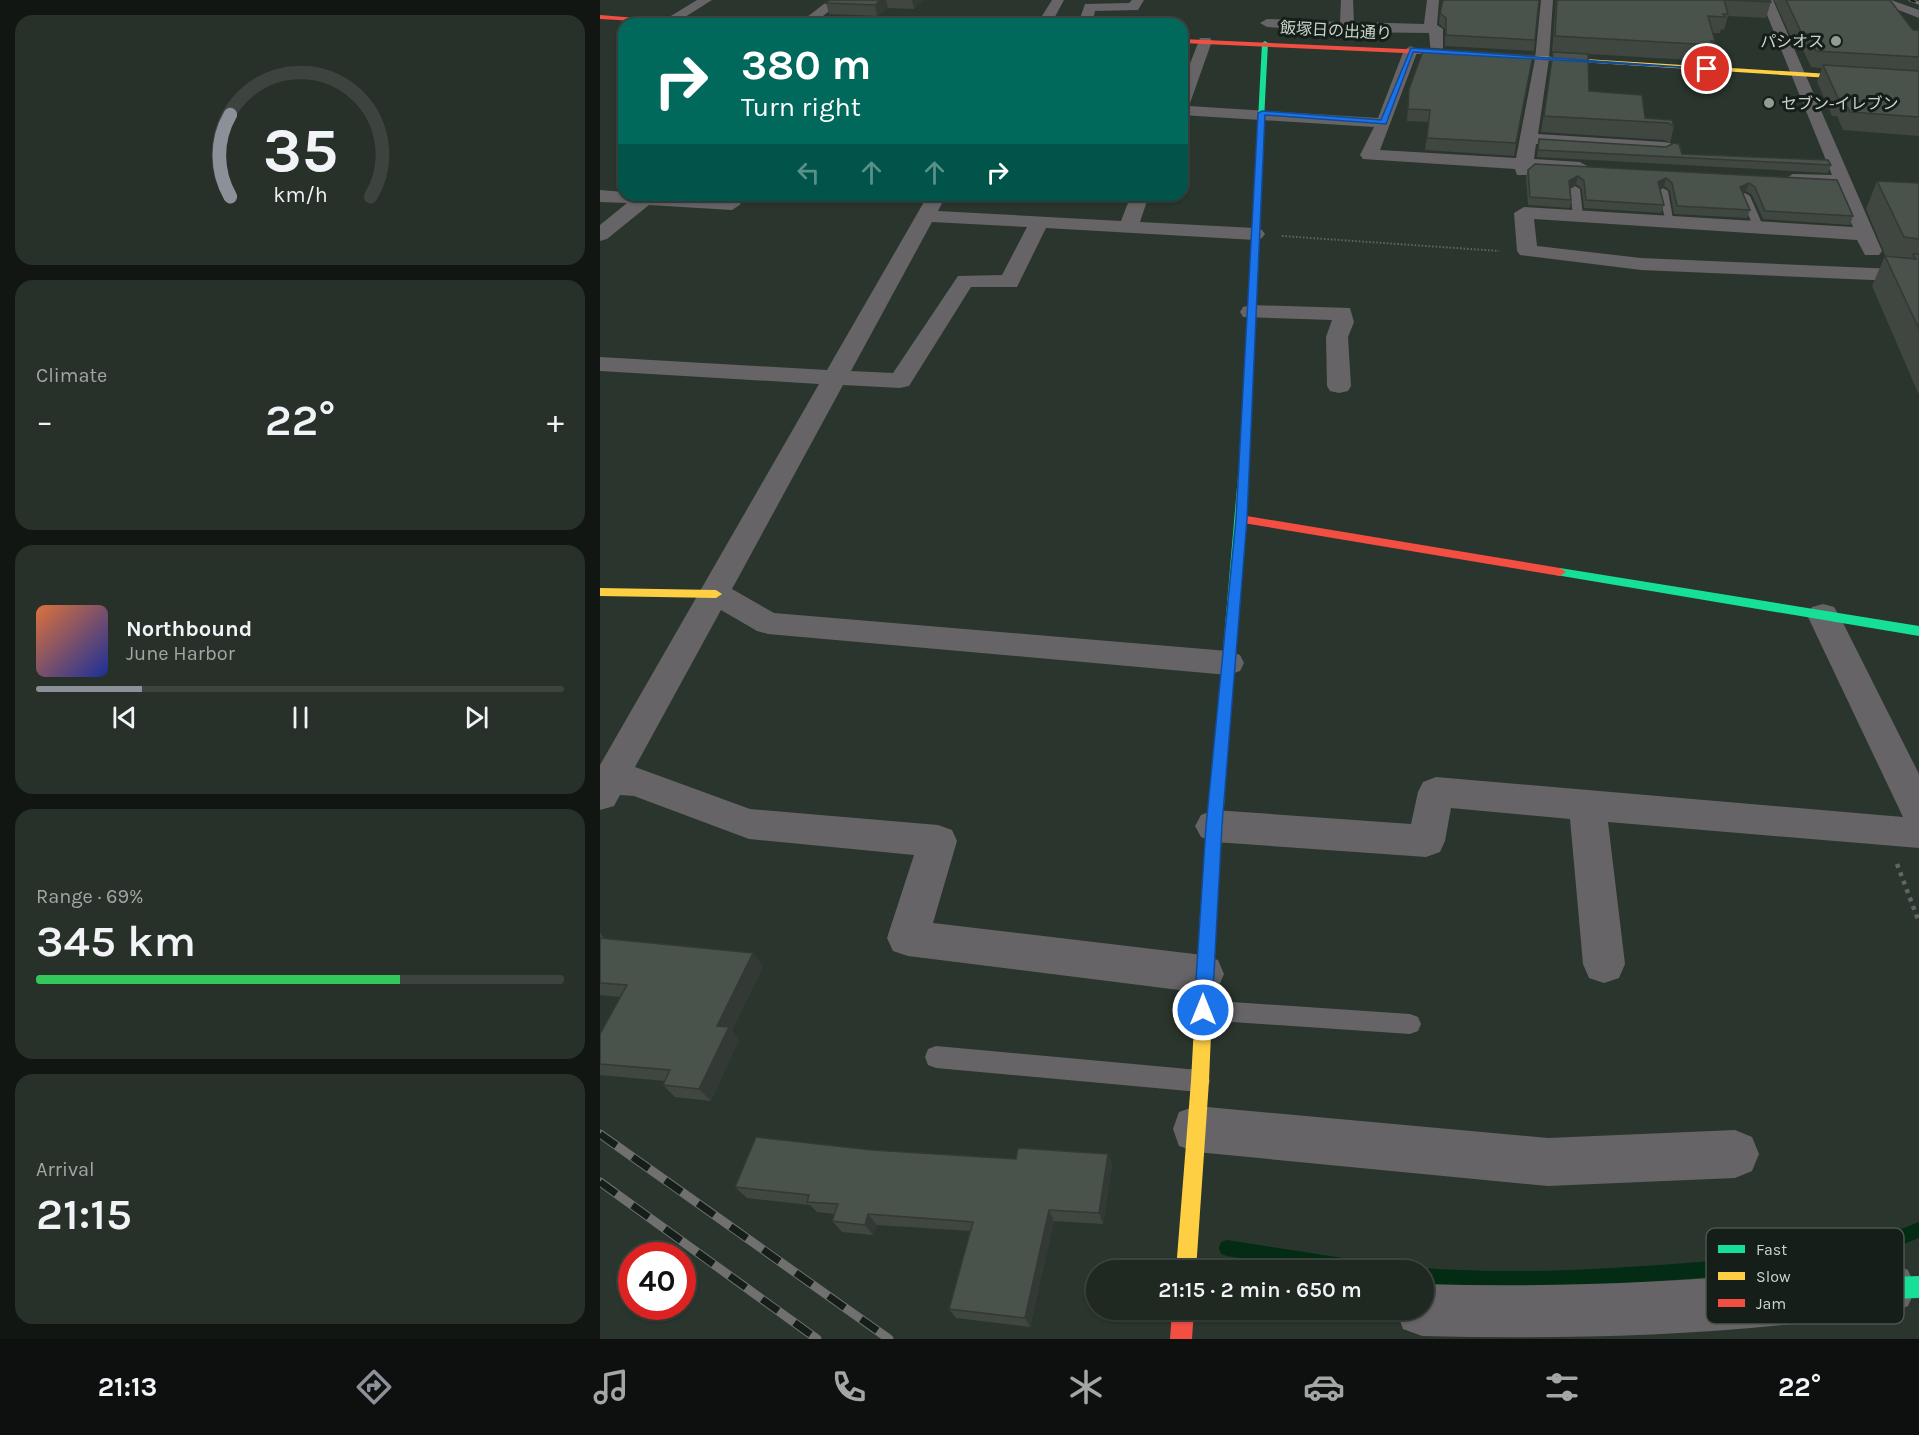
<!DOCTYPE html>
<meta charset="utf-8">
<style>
body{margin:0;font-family:Karla,"Noto Sans JP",sans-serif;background:#28302a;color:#f1f3f6;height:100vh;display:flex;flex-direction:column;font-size:22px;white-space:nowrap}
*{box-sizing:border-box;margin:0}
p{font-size:20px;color:#a2a6a5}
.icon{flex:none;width:33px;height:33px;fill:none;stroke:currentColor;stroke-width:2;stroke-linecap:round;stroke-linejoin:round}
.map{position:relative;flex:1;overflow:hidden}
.panel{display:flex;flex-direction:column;gap:15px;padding:15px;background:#121613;width:600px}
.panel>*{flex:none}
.guide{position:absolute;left:18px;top:18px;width:570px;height:183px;border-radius:18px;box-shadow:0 2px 4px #0004,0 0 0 2px #3d4440;background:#00695c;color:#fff;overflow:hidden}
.speed{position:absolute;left:18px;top:1242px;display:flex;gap:12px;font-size:30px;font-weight:700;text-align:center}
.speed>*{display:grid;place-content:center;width:78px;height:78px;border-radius:50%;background:#202822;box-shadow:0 2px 4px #0004,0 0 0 2px #3d4440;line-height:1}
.speed .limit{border:9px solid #d22;background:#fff;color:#111}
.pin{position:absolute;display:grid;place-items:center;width:51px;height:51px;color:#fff;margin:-26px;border:3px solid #fff;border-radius:50%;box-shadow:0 2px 6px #0007}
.me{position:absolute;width:66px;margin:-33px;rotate:0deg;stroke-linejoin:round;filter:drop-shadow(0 0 4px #0008)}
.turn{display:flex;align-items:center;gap:21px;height:126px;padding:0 24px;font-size:27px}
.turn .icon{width:78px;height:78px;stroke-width:2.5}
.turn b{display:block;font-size:42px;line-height:51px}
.lanes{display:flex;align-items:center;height:57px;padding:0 24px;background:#0003;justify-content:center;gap:30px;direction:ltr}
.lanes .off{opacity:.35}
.big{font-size:45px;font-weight:600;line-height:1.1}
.panel .tile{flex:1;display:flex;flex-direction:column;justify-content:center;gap:9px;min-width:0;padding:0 21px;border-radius:18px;background:#28302a}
.panel .dial{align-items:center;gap:0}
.dial svg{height:156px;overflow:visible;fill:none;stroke:#3d4440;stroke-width:7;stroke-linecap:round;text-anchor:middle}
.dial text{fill:#f1f3f6;stroke:none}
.song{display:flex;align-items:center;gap:18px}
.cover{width:72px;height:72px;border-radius:9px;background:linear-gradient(135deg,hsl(20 70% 55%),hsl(230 70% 35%))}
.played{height:6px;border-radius:3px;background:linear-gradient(90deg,#8c9099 20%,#3d4440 20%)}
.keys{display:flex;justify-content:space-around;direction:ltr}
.heat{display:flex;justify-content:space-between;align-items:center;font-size:33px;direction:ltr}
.charge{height:9px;border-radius:4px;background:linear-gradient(90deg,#34c759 69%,#3d4440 0)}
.trip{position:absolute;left:486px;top:1260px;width:348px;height:60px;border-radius:30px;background:#202822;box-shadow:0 2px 4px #0004,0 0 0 2px #3d4440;font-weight:600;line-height:60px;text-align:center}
.tabs{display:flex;height:96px;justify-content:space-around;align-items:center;background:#0d100e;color:#a2a6a5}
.tabs .icon{width:42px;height:42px}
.tabs .current{color:#8c9099}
.tabs b{font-size:27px;color:#f1f3f6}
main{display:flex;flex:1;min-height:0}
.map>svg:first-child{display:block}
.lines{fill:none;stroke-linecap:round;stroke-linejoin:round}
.stream{fill:#042b13;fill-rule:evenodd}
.path-far1{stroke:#646564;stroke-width:2;stroke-dasharray:1.5 2;stroke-linecap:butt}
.path{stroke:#646564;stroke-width:4.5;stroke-dasharray:4 5;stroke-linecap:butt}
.lane{fill:#666466;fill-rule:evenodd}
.street{fill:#666466;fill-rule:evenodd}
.fast{fill:#16e098;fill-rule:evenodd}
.slow{fill:#ffcf43;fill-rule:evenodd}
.jam{fill:#f24e42;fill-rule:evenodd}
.rail-far1-casing{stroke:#707070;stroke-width:3}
.rail-casing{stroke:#707070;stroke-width:9}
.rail-far1{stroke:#151e18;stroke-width:2;stroke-dasharray:6;stroke-linecap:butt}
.rail{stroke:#151e18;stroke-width:7;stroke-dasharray:20;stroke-linecap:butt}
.wall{fill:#3f4740}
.shaded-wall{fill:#333934}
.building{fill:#49524b;stroke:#333934;stroke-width:1.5}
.route{fill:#1a73e8;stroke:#114b97;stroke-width:1.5}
.poi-dot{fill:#919d94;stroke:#151e18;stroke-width:2}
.labels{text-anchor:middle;stroke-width:6;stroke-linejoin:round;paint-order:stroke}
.far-street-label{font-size:16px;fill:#c9d5cc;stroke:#151e18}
.far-poi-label{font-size:16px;fill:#c9d5cc;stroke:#151e18;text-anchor:end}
.key{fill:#151e18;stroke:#4b554e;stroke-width:1.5}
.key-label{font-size:16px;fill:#c9d5cc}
</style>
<main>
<section class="panel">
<div class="tile dial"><svg viewBox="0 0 100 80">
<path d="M14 69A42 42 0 1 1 86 69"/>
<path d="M14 69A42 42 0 0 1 14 27" stroke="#8c9099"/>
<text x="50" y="56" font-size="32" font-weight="700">35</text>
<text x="50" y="72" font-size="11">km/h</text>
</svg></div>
<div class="tile"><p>Climate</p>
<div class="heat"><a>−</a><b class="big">22°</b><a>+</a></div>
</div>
<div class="tile">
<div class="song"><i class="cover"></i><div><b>Northbound</b><p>June Harbor</p></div></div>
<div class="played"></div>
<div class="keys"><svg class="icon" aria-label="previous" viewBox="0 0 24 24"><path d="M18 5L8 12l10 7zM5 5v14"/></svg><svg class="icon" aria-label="pause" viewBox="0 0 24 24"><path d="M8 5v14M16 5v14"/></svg><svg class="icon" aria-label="next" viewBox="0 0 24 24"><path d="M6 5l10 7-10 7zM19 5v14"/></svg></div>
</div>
<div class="tile"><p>Range · 69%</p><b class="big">345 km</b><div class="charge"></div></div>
<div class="tile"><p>Arrival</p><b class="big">21:15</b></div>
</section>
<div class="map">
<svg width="1319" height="1339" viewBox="0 0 1319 1339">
<rect width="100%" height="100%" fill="#2a352d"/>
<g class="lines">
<path class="stream" d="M1319 1222V1238C1252 1266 1182 1271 1110 1277 1015 1285 920 1291 824 1284V1270H818L824 1268C920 1275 1014 1269 1110 1261 1182 1254 1252 1250 1319 1222Z
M627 1240 769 1262 775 1264 777 1270H720L627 1256 621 1254 619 1248 621 1242Z"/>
<path class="path-far1" d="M682 236 899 251"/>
<path class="path" d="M1297 864 1319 922"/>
<path class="lane" d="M975 186 980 189 983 216 978 219 973 216 970 189Z
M1063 188 1068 191 1074 224 1066 222 1058 191Z
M1145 193 1150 196 1164 228 1162 230 1154 228 1140 196Z
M140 195H151L135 206H129V202Z
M603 1000 810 1014 818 1017 821 1024 818 1031 810 1034 603 1020 595 1017 592 1010 595 1003Z
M336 1046 599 1070 607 1073 610 1081 607 1089 599 1092 336 1068 328 1065 325 1057 328 1049Z"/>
<path class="street" d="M97 0H112L74 24 61 22Z
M229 0H243L213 24H198Z
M452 0H464L451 24H437Z
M532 0H544L538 10 495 11 492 24H478L485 4 529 3Z
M741 0H753L754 22 824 24 827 0H839L837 25 843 29V52L841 55H831L829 33 747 32 667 27 660 23 667 19 740 22Z
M941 0H953L949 59 938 134 1064 142 1070 143 1073 147 1070 151 936 144 934 159 980 162 989 167 980 172 932 170 929 175H917L915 169 763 159 760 155 774 127 582 115V84L600 38H610L612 41 589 106 778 118 804 50 811 46 818 50 780 150 916 158 935 59Z
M1161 0H1173L1282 251 1279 255H1265L1257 240 934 219 937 246 1041 258 1319 270V282L1041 270 920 255 917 251 914 213 924 207 1253 227 1236 186 1193 184 1184 179 1193 174 1232 175Z
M1273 0H1291L1319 10V18Z
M0 190 24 192V195L132 198 141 204 132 210 49 205 7 239 0 241V225L27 203 0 202Z
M328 195H346L338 211 521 221 531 195H549L540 222 655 228 662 230 665 234 662 238 655 240 446 228 417 287H371L309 386 300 388 243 385 132 589 174 613 628 651 640 655 644 663 640 671 628 675 168 634 157 631 121 610 35 767 150 809 338 825 352 830 357 841 333 923 603 955 618 960 624 974 618 988 603 993 308 956 293 951 287 938 314 855 149 839 34 796 20 795 14 806 0 810V765L219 384 0 371V357L227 370ZM332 222 427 227 402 275 358 276 293 373 251 371Z
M651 305 750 308 754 322 748 337 751 386 748 391 739 393 730 391 727 386 726 337 732 320 643 317 640 312 643 307Z
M1223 604 1234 607 1239 615 1319 774V848L1008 822 1025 964 1019 978 1004 983 989 978 983 964 970 819 851 808 845 841 840 852 826 857 614 842 601 837 595 826 601 815 614 810 811 824 818 792 823 782 836 777 1303 817 1207 615 1212 607Z
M596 1106 948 1138 1135 1130 1152 1137 1159 1154 1152 1171 1135 1178 948 1186 596 1152 579 1146 573 1129 579 1112Z
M1290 1262 1308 1270 1316 1288 1308 1306C1273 1321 1230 1321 1192 1324 1069 1337 946 1339 822 1336L803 1329 796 1310H824V1284C980 1289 1135 1279 1290 1262Z"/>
<path class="fast" d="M665 41 668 43 664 120 661 122 658 120 662 43Z
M1230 74 1319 79V83L1228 77Z
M644 461 649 464 616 916 614 921 608 923 602 921 600 916 639 464Z
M960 568 1319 626V636L956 575 954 572Z
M1319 1276V1298L1290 1299 1283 1295 1279 1288 1283 1281 1290 1277Z"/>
<path class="slow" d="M871 52 1230 74 1233 76 1230 78 869 55Z
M661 118 664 120 649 464 644 467 639 464 658 120Z
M0 588 116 590 122 594 116 598 0 596Z
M608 909 614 911 616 916 609 1081 596 1270H576L591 1081 600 916 602 911Z"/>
<path class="jam" d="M0 15 87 22 90 24 0 19Z
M582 39 871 52 874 54 871 56 582 43Z
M641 515 960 568 966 572 960 576 637 522 635 519Z
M572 1310H594L592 1339H570Z"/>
<defs>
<path id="rail-far1" d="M1310 0 1319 3"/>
<path id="rail" d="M0 1134 289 1339
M0 1182 217 1339"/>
</defs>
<use href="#rail-far1" class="rail-far1-casing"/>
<use href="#rail" class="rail-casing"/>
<use href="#rail-far1" class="rail-far1"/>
<use href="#rail" class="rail"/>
</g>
<path class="wall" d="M230 0H324L314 9 288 8 277 16 229 14 226 3Z
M956 0H1170L1171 2 1166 18 1128 16 1124 30 1121 29 1120 33H1113L1115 41 1111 58 1109 57 1108 61 988 54 989 91 1045 118 1072 120 1074 126 1070 143 1064 140 941 132 953 52H952Z
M1174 0H1290L1313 30H1319V136L1243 130 1237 116H1232L1217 82 1222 68 1211 67 1203 50H1197Z
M840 13 935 40 934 51 845 46V29L839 24Z
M933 55 914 156 825 150 829 122 807 121 809 89Z
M939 139 1082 154 1231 165 1228 173 937 157Z
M928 170 1237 180 1253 216 1250 225 1163 219 1152 195 1146 191 1143 193 1150 210 1147 218 1074 214 1070 191 1064 186 1059 188 1064 205 1061 213 984 208 982 189 976 184 970 188 971 200 970 208 928 205 926 177Z
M1277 181 1319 183V395L1272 286 1285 256 1286 257 1266 209Z
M0 933 4 938 153 953 163 967 132 1030 139 1040 111 1101 75 1097 63 1085 65 1081 0 1075V1034L20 997 0 995Z
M508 1154 512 1165 503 1224 454 1221 430 1327 356 1318 349 1309 370 1231 277 1225 273 1235 242 1232 232 1221 235 1214 217 1212 210 1205 147 1198 135 1187 416 1159Z"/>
<path class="shaded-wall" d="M281 0H286L288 8 277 16 275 5Z
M312 0H324L314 9Z
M978 176 976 184 968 189 969 181Z
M1066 178 1064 186 1056 190 1058 182Z
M1149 183 1146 191 1138 195 1140 187Z
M153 953 163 967 132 1030 139 1040 111 1101 99 1089 117 1026Z
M508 1154 512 1165 503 1224 499 1213Z
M449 1210 454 1221 430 1327 425 1318Z
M268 1214 277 1225 273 1235 265 1225Z"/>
<path class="building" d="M230 0H281L275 5 226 3Z
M843 0H939L935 40 846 35V18L840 13Z
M957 0H1170L1171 2 1124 0 1128 14H1123L1125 17 1108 16 1115 41H1111L1113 45 955 36Z
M1186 0H1290L1313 30H1319V57L1216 51 1209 34H1202Z
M824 48 933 55 916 143 827 138 830 110 808 109 809 89Z
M953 52 988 54 989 91 1042 95 1045 118 1072 120 1074 126 1068 123 944 116Z
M1223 65 1319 71V117L1250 112 1243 99 1238 98Z
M939 139 1066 147 1074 143 1079 144 1082 154 1228 160 1231 165 938 150Z
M935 164 1237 180 1253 216 1165 211 1155 187 1149 183 1140 187 1150 210 1077 206 1072 183 1066 178 1058 182 1064 205 986 200 984 181 978 176 969 181 971 200 930 197 928 170Z
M1277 181 1319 183V239L1304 237Z
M1313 254H1319V329L1285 256 1316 259Z
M0 938 153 953 117 1026 129 1027 99 1089 63 1085 70 1070 0 1064V1034L27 985 0 983Z
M156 1137 272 1150 416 1159 418 1148 508 1154 499 1213 449 1210 425 1318 349 1309 373 1222 268 1214 265 1225 232 1221 238 1204 207 1202 209 1195 135 1187Z"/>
<path class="route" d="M811 48 1110 69 813 52 786 124 665 115 647 519 622 826 612 1010 609 1016 603 1019 596 1016 594 1010 606 826 636 519 658 113 662 111 781 120Z"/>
<g class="poi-dot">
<circle cx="1236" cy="41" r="6"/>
<circle cx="1169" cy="103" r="6"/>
</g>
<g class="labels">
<g class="far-street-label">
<text transform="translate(736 30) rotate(3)" y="6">飯塚日の出通り</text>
</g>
<g class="far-poi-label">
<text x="1224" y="47">パシオス</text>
<text x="1181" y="109" text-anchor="start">セブン-イレブン</text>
</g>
</g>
<rect x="1106" y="1228" width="198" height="96" rx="9" class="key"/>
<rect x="1118" y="1245" width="27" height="8" fill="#16e098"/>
<rect x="1118" y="1272" width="27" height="8" fill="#ffcf43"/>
<rect x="1118" y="1299" width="27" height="8" fill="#f24e42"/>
<g class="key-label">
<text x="1156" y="1255">Fast</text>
<text x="1156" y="1282">Slow</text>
<text x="1156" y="1309">Jam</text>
</g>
</svg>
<div class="speed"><div class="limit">40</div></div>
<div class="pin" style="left:1107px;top:69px;background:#d93025"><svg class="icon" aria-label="arrive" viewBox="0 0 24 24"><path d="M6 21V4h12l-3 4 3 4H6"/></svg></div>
<svg class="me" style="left:603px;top:1010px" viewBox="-20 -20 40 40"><circle r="17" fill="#1a73e8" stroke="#fff" stroke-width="3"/><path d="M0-11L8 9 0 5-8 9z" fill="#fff"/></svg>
<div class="trip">21:15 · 2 min · 650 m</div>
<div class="guide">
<div class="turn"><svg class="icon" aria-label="right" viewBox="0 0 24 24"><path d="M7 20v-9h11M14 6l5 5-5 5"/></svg><div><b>380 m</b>Turn right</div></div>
<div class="lanes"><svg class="icon off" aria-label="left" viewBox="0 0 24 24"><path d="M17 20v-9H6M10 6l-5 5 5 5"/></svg><svg class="icon off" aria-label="ahead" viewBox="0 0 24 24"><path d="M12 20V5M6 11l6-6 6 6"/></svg><svg class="icon off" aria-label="ahead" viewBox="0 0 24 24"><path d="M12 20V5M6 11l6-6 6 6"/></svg><svg class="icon" aria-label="right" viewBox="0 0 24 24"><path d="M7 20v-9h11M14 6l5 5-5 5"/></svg></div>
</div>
</div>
</main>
<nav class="tabs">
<b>21:13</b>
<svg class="icon current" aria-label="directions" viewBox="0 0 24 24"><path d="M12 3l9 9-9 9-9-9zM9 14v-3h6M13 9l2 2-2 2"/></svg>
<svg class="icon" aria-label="music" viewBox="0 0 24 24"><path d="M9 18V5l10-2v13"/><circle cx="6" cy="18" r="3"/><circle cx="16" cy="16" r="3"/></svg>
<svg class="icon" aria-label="phone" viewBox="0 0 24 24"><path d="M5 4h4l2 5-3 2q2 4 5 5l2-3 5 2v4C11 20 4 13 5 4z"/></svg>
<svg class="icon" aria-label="climate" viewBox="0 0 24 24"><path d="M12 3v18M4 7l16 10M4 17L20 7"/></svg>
<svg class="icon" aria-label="car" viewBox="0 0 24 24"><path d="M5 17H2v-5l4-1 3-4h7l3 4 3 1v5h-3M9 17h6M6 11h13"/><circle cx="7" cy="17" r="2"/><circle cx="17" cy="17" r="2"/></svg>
<svg class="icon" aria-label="filters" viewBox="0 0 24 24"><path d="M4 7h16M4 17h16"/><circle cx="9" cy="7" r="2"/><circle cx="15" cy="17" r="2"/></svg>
<b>22°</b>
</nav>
